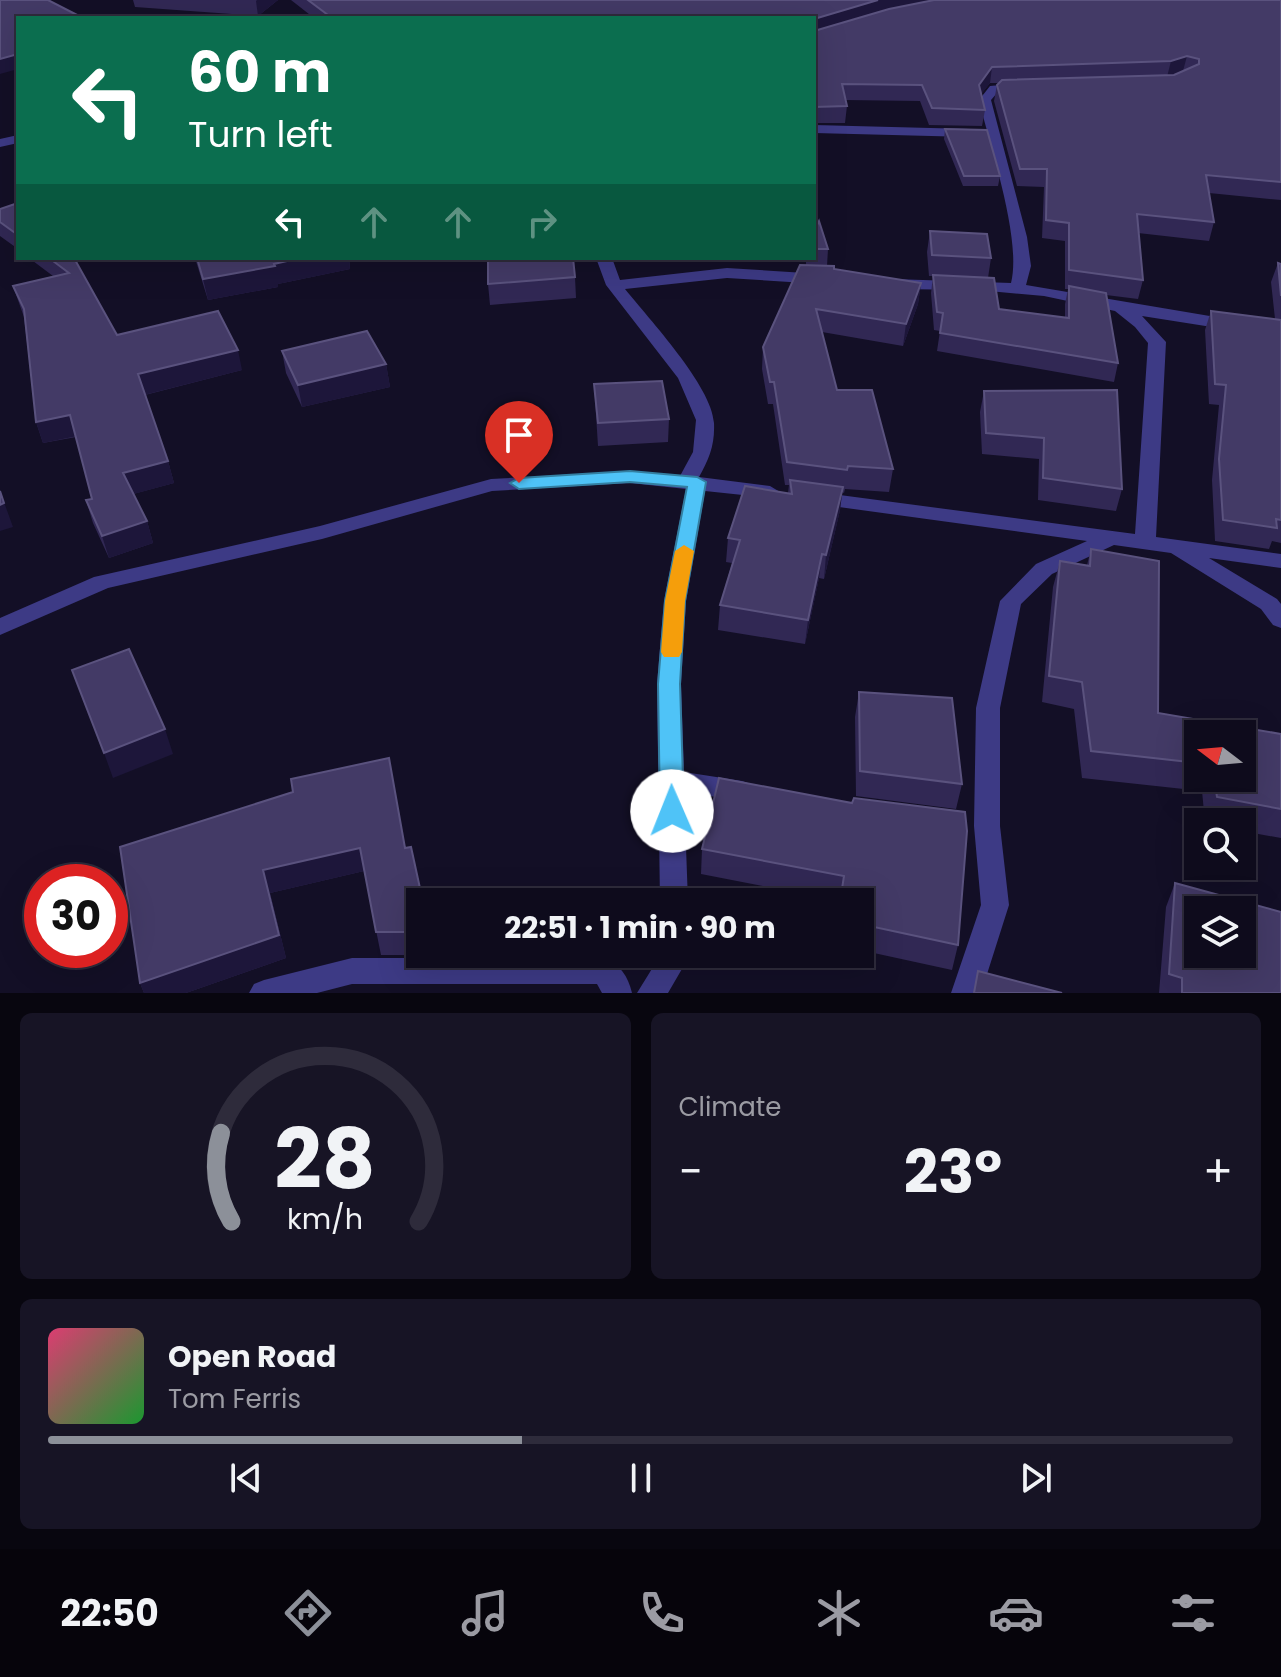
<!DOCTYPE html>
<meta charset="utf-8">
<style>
body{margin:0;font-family:Poppins,sans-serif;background:#171425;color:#f1f3f6;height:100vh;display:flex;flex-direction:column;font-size:30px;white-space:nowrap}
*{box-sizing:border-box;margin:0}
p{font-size:26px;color:#9b9ba3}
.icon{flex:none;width:44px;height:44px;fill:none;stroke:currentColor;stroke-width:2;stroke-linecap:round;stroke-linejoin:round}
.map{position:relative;height:993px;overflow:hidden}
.panel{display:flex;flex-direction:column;gap:20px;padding:20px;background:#08060f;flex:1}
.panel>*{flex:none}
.banner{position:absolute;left:16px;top:16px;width:800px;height:244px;border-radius:0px;box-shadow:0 8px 32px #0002,0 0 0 2px #2e2b3b;background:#0b6e4f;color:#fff;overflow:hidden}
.needle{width:52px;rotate:286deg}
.fabs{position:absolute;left:1184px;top:720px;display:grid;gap:16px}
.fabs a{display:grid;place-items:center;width:72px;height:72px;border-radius:0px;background:#0e0b1c;box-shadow:0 8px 32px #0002,0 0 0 2px #2e2b3b;font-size:40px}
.speed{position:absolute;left:24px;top:864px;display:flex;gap:16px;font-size:40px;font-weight:700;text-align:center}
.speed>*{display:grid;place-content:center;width:104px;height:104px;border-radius:50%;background:#0e0b1c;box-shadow:0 8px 32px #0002,0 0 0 2px #2e2b3b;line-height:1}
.speed .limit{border:12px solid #d22;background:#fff;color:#111}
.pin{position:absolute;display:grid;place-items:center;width:68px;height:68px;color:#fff;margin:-82px -34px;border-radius:50% 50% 50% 0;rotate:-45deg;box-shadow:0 0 8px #0007}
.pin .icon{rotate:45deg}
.me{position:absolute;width:88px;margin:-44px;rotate:359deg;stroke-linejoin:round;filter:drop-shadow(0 0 6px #0008)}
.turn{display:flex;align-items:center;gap:28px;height:168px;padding:0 40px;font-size:36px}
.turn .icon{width:104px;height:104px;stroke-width:2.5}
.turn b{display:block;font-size:56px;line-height:68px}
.lanes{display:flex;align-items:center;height:76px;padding:0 40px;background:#0003;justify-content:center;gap:40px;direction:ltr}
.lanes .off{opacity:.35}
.big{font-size:60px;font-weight:700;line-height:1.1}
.panel .card{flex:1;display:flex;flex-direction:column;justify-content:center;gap:12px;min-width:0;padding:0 28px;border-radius:12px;background:#171425}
.panel .dial{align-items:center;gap:0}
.dial svg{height:208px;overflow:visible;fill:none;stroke:#2e2b3b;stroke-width:7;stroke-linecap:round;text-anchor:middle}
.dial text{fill:#f1f3f6;stroke:none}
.song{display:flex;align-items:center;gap:24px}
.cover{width:96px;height:96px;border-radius:12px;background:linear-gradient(135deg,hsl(340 70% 55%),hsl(130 70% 35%))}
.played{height:8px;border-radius:4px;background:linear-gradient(90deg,#8c9099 40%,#2e2b3b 40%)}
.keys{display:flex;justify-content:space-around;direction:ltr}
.heat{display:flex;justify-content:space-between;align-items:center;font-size:44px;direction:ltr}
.panel .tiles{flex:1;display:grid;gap:20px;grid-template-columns:1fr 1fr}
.card:last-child{grid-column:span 2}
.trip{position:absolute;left:406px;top:888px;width:468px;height:80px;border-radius:0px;background:#0e0b1c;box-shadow:0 8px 32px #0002,0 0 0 2px #2e2b3b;font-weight:700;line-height:80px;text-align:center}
.menu{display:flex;height:128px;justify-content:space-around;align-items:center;background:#06040b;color:#9b9ba3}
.menu .icon{width:56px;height:56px}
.menu .active{color:#8c9099}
.menu b{font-size:36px;color:#f1f3f6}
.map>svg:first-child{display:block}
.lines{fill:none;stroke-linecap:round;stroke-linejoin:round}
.minor{fill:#3d3a85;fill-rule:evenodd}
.wall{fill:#312854;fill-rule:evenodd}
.shaded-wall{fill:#1d163a}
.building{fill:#433a66;stroke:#5a527e;stroke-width:2;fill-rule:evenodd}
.route{fill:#4fc3f7;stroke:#337fa1;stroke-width:2}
.slow{fill:#f59e0b}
</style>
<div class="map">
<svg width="1281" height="993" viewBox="0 0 1281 993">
<rect width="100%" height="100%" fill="#130f26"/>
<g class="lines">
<path class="minor" d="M1022 83 1028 87 1026 90 998 92 991 100 1027 237 1031 266 1026 285 1281 328V338L1142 316 1166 342 1156 537 1281 554V568L1209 558 1277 599 1281 604V628L1273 625 1261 609 1171 553 1114 545 1052 574 1021 604 1000 708V826L1009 905 981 993H951L981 905 974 826 976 708 1000 601 1036 564 1087 541 817 504 807 498 817 492 1135 534 1148 343 1135 327 1115 311 1044 296 978 290 893 289 885 284 893 279 1011 283C1022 239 990 147 979 100L990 86Z
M814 125 970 129 977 133 970 137 814 133Z
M18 135V143L0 147V139Z
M596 258H612L620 280 727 268 821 274 829 279 821 284 727 278 625 289C649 319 712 386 714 423 715 445 709 459 699 477L770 486 780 492 770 498 705 491 686 601 681 684 684 772 742 781 751 784 755 791 751 798 742 801 684 792 688 902H660L657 684 664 601 686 489 630 483 492 491 322 539 108 588 0 635V618L94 577 320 526 491 479 630 471 680 476 693 452 696 420 678 378 606 285Z
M658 954H686V962L668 993H637L658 959Z
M352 958H604C620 964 628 976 632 993H602L597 984H352L317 993H249L254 984 264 980Z"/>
</g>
<path class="wall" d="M133 0H278L258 16 135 7Z
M291 0H1281V200L1209 193 1214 222 1209 241 1138 233 1143 280 1138 299 1106 295 1118 363 1114 382 937 351 940 331 934 330 931 293 933 276H929L927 252 930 231 991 258 988 278 999 309 1065 318V304L1068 289H1065V241L1042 238 1044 187 1017 186 994 101 997 85 999 83H990L981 94 985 110 982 126 929 125 920 101 845 100 847 106 845 123H814V18H314Z
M945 129 1000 176 998 186H963L944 139Z
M18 203V249L0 236V209Z
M814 232 828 249 827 266 834 269 921 283 918 304 903 346 822 332 837 390 893 469 889 492 845 489 844 493 842 492 840 510 824 579 819 578 805 644 718 630 720 605 732 563 726 562 728 538 788 493 789 485H785L773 404H768L762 369 763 347 806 265V258H814Z
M29 258H74L117 335 242 370 145 395 168 461 174 483 133 494 147 521 153 543 109 558 93 523 86 500 92 499 76 437 43 443 36 422 24 317 13 286 53 276Z
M195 258H349L350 269 278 284V287L208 300Z
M1278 263 1281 264V543L1272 541 1269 549 1215 541 1212 480 1219 405 1209 404 1205 330 1211 311 1275 319 1271 282Z
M575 277 576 298 490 305 488 284Z
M282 351 386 364 390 387 302 407 286 373Z
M594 384 669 419 668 442 598 446Z
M984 391 1122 489 1116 511 1038 500 1039 459 982 454 980 412Z
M1091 549 1158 713 1281 734V838L1242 831V822H1205L1202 791 1082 778 1074 709 1042 702 1053 587 1060 561 1087 565ZM1198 734 1242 778H1198Z
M859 692 962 784 956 809 856 796 855 717Z
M719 778 958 945 952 970 860 950V902L840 901 701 874 702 849Z
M293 792 405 848 420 902V954L433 955H381L364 871 270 893 286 958 186 993H144L140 983Z
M1175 883 1281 993H1159L1166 907Z"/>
<path class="shaded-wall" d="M257 0H278L258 16 256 1Z
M878 0H947L814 34V19Z
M18 54V69L0 74V59Z
M1187 56 1183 71 1167 77 1171 61Z
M992 67 990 83 976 101 979 85Z
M300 258H349L350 269 278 284V287L208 300 203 279Z
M921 283 918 304 903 346 906 324Z
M238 350 242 370 144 395 138 374Z
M386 364 390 387 302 407 298 385Z
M70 415 77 436 43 443 36 422Z
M168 461 174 483 130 495 123 473Z
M843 487 840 510 824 579 826 555Z
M0 491 13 527 0 531Z
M147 521 153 543 109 558 102 536Z
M822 554 819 578 805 644 808 620Z
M165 729 173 754 113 778 104 753Z
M360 848 364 871 270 893 286 958 186 993H144L140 983 263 870Z"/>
<path class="building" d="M0 0H48L83 18H18V54L0 59Z
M308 0H878L814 19V23V18H332Z
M934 0H1281V182L1206 175 1214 222 1137 214 1143 280 1069 270V223L1046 220 1047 169H1020L997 85 1002 80 1174 75 1199 64V59L1187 56 1171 61 992 67 979 85 985 110 932 108 922 85 842 84 847 106 814 107V31L889 9Z
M945 129 987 130 1000 176H964Z
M18 203V235L0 222V209Z
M819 221 828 249H814V232Z
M930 231 987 234 991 258 932 255Z
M49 258H74L117 335 218 311 238 350 138 374 168 461 123 473 147 521 102 536 86 500 92 499 70 415 36 422 24 309 13 286 69 273Z
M197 258H300L274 264 275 266 203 279Z
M488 258H573L575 277 488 284Z
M1278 263 1281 264V296Z
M800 265 834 266V269L921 283 906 324 816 309 837 390H872L893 469 848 466 847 470 787 462 774 382H770L763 347Z
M933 275 994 278 999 309 1069 318V286L1106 293 1118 363 940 333 943 313 937 312Z
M1211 311 1281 320V520L1276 519 1277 528 1223 520 1219 459 1226 385 1215 384Z
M367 331 386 364 298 385 282 351Z
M662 381 669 419 598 423 594 384Z
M1117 390 1122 489 1043 478 1044 438 986 433 984 391Z
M790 480 843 487 826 555 822 554 808 620 720 605 740 540 728 538 745 486 792 494Z
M0 491 4 503 0 505Z
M1091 549 1159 561 1158 713 1281 734V809L1217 797 1214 778H1242V734H1198V763L1091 751 1082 682 1049 676 1060 561 1090 566Z
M129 649 165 729 104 753 72 670Z
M859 692 952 698 962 784 860 771Z
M389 758 405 848 411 847 423 902H420V932H376L360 848 263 870 279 935 140 983 120 847 293 792 291 779Z
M719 778 852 803 854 798 965 812 967 831 958 945 860 924V902H840L844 876 702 849Z
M1175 883 1281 912V993H1182V978L1169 974ZM1198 910H1242V954H1198Z
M978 971 1062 993H974Z"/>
<path class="route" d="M630 471 697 477 706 482 685 601 680 684 684 811 680 817 672 820 663 817 660 811 658 684 665 601 687 487 630 482 519 489 510 483 519 478Z"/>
<path class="slow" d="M684 545 694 551 685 601 682 652 679 657H664L661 652 665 601 675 551Z"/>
</svg>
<div class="fabs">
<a><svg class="needle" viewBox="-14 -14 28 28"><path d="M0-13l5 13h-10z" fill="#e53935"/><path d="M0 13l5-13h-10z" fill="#9b9ba3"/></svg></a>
<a><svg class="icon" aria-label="search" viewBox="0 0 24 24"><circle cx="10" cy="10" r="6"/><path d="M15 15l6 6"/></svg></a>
<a><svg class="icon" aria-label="layers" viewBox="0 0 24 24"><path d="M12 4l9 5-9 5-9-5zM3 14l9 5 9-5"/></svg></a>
</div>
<div class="speed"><div class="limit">30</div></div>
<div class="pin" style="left:519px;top:483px;background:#d93025"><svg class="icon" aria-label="arrive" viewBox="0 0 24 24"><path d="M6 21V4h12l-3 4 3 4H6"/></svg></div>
<svg class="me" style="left:672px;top:811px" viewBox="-20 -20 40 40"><circle r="19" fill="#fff"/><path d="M0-13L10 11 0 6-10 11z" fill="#4fc3f7"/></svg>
<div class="trip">22:51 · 1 min · 90 m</div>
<div class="banner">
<div class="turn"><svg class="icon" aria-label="left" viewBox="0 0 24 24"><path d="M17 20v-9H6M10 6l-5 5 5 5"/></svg><div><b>60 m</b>Turn left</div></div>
<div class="lanes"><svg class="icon" aria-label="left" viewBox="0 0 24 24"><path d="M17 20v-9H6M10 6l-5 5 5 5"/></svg><svg class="icon off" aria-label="ahead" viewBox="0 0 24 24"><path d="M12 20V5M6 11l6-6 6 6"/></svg><svg class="icon off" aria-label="ahead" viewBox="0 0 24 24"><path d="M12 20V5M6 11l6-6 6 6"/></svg><svg class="icon off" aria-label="right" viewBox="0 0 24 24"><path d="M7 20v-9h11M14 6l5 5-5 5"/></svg></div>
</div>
</div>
<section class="panel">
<div class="tiles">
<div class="card dial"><svg viewBox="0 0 100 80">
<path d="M14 69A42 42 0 1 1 86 69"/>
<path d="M14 69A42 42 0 0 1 10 35" stroke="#8c9099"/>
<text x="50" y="56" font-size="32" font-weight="700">28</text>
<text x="50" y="72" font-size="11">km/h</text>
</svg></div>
<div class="card"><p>Climate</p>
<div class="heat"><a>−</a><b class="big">23°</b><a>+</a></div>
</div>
<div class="card">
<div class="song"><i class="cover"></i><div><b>Open Road</b><p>Tom Ferris</p></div></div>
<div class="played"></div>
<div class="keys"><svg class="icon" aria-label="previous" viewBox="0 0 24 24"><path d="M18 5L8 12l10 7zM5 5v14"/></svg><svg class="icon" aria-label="pause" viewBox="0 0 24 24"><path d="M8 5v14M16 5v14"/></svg><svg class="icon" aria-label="next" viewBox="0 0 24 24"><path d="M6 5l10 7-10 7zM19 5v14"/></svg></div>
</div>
</div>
</section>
<nav class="menu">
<b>22:50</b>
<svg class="icon active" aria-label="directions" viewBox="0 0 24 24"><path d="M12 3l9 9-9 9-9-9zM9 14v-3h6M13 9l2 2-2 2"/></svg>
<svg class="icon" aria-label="music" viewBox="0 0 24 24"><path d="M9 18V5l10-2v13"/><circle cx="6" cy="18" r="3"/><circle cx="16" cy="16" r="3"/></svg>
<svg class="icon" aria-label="phone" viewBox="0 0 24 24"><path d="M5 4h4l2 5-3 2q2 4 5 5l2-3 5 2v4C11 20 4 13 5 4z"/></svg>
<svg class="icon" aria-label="climate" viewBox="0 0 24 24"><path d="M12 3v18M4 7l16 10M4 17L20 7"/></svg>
<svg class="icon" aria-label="car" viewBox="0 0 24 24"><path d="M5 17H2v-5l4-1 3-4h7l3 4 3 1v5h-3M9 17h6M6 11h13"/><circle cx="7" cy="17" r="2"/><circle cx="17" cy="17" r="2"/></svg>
<svg class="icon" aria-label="filters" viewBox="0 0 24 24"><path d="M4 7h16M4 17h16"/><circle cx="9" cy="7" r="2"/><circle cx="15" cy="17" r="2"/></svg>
</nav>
